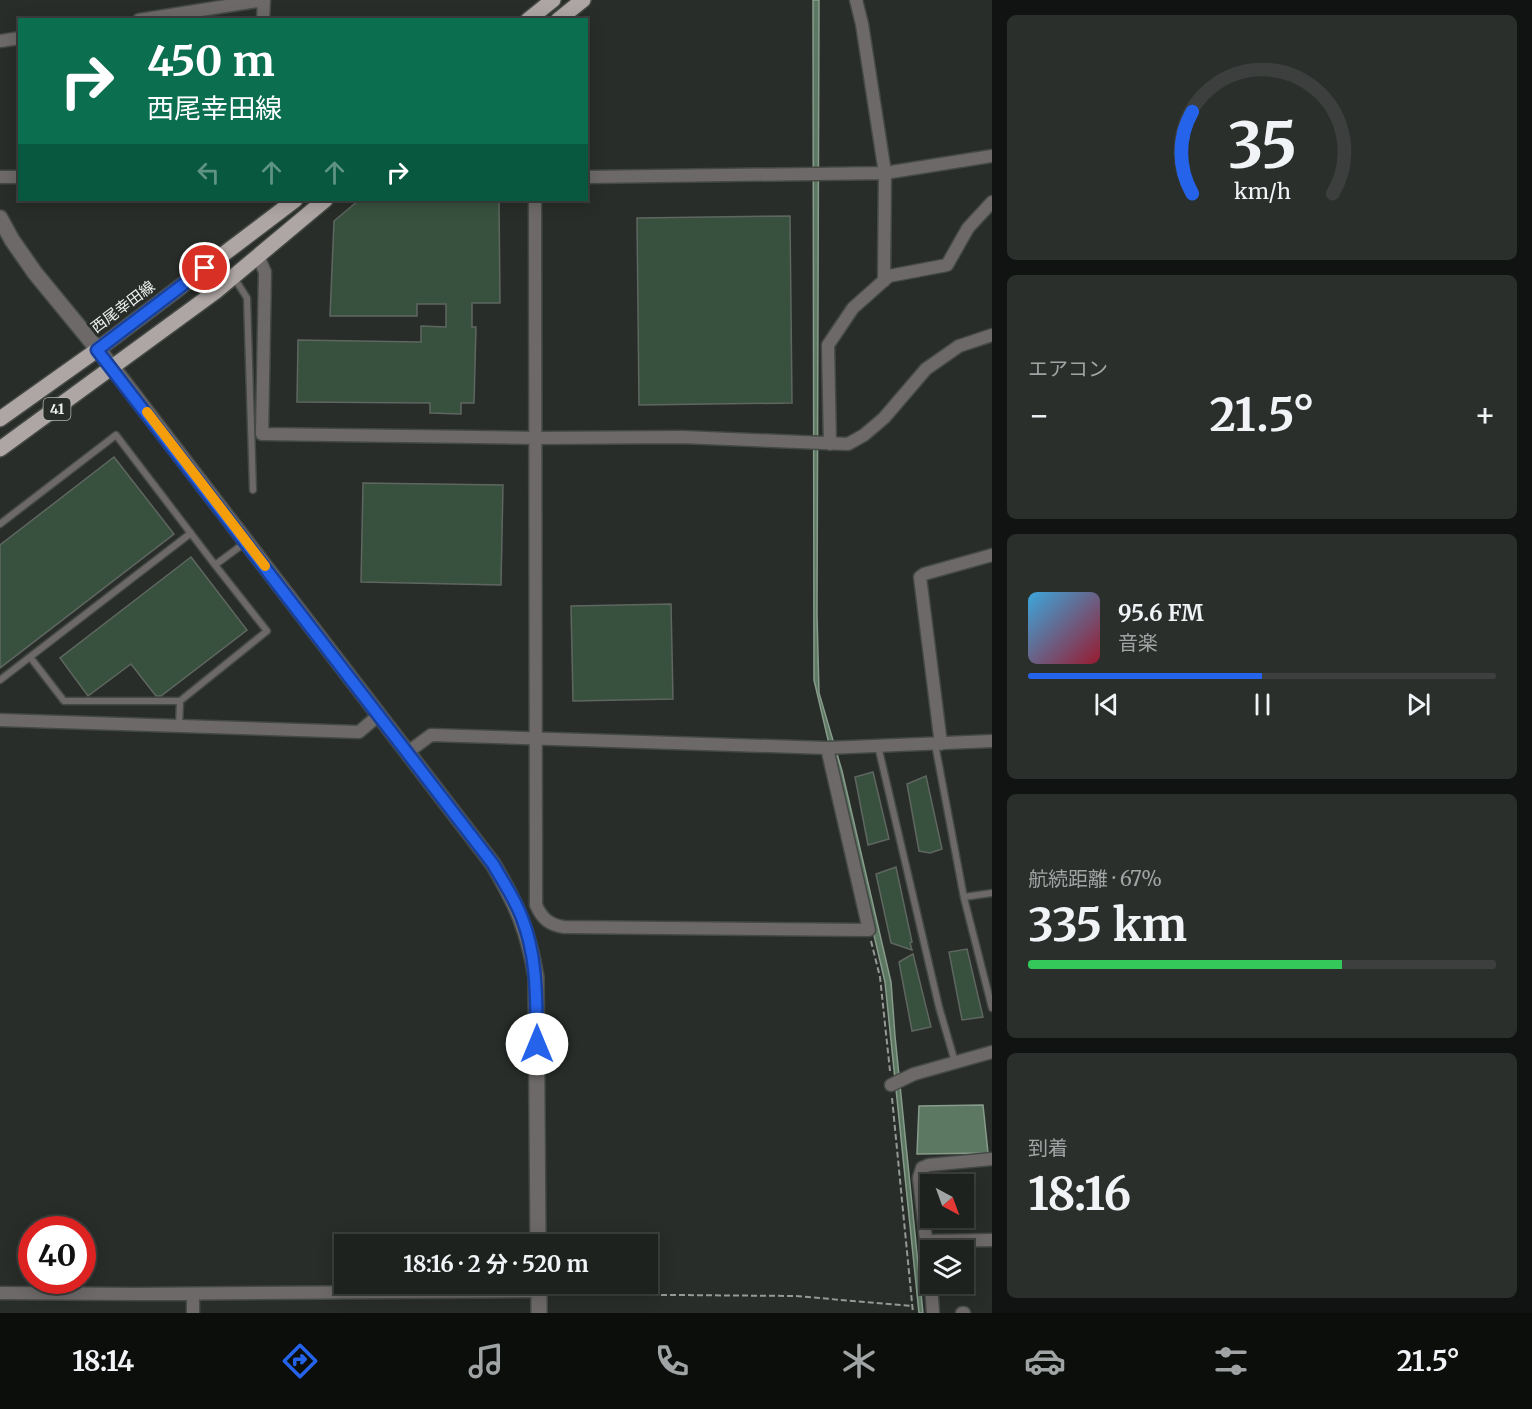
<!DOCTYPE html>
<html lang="ja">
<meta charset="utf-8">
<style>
body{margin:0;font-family:Merriweather,"Noto Sans JP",serif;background:#2b2f2c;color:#f1f3f6;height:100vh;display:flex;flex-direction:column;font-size:22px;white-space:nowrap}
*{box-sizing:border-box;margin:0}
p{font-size:20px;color:#a1a4a4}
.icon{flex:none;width:33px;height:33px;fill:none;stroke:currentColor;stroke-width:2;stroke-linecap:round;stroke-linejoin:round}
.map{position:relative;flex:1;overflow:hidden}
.details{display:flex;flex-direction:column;gap:15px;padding:15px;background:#101311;width:540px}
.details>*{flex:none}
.guide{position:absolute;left:18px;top:18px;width:570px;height:183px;border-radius:0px;box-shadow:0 3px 15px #0003,0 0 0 2px #3c3f3d;background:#0b6e4f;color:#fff;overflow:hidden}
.needle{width:39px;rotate:139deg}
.controls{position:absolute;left:920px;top:1174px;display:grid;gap:12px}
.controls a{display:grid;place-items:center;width:54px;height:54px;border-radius:0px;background:#1e221f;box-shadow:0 3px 15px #0003,0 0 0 2px #3c3f3d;font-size:30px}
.speed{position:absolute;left:18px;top:1216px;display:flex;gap:12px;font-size:30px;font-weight:700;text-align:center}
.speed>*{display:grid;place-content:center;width:78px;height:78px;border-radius:50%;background:#1e221f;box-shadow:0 3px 15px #0003,0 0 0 2px #3c3f3d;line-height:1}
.speed .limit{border:9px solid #d22;background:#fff;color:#111}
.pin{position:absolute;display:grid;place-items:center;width:51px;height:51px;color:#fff;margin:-26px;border:3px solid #fff;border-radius:50%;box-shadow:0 2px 6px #0007}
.me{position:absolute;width:66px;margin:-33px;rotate:0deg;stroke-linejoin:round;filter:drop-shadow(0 0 4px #0008)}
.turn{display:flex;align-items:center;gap:21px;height:126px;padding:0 30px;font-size:27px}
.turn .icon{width:78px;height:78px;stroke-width:2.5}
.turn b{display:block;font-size:42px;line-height:51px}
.lanes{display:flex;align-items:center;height:57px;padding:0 30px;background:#0003;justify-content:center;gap:30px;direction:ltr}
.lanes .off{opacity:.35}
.big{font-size:45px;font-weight:700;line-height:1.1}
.details .card{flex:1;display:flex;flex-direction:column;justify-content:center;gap:9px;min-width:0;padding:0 21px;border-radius:9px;background:#2b2f2c}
.details .dial{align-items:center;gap:0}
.dial svg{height:156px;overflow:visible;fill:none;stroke:#3c3f3d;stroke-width:7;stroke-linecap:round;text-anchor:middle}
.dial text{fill:#f1f3f6;stroke:none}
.song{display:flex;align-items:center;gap:18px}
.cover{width:72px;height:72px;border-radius:9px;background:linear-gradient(135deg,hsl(200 70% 55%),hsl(350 70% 35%))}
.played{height:6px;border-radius:3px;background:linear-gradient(90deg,#2563eb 50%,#3c3f3d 50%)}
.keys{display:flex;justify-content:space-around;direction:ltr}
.heat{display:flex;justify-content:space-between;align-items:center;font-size:33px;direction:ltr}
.charge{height:9px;border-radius:4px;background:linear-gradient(90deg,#34c759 67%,#3c3f3d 0)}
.trip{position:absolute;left:334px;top:1234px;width:324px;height:60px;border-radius:0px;background:#1e221f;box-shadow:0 3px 15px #0003,0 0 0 2px #3c3f3d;font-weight:700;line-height:60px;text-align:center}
.tabs{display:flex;height:96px;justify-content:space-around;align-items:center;background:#0c0e0c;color:#a1a4a4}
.tabs .icon{width:42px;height:42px}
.tabs .current{color:#2563eb}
.tabs b{font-size:27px;color:#f1f3f6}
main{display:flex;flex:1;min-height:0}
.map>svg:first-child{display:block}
.water{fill:#5c7762;stroke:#889c8c;stroke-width:1.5}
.building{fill:#38513e;stroke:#5f6660;stroke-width:1.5}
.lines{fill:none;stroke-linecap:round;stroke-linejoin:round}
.service-casing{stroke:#444945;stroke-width:9}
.minor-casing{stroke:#444945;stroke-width:15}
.tertiary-casing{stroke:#444945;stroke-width:18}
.primary-casing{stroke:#444945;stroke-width:18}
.path{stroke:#949995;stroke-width:2;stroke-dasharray:6 3;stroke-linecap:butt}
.service{stroke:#6d6969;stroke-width:6}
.minor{stroke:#6d6969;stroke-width:12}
.tertiary{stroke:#6d6969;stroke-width:15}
.primary{stroke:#aea6a5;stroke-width:15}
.route-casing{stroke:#184099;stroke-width:15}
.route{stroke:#2563eb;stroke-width:10}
.slow{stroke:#f59e0b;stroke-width:10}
.labels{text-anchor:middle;stroke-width:6;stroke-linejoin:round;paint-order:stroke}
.shield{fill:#282d29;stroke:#b3b7b4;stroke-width:1.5}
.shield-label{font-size:14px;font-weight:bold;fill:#eef2ef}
.street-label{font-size:15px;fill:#eef2ef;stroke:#282d29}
</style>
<main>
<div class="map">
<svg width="992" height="1313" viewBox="0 0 992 1313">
<rect width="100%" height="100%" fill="#282d29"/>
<path class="water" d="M813 0H819L817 615 819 693 842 771 891 982 895 1036 923 1313H919L885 982 814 680Z
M983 1105 988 1153 917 1154 919 1106Z"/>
<path class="building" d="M359 200H499L500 303H472V327H476L474 403H461V414L430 413V403L297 402 298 340 421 342V326L446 327V304H417V316H330L334 221Z
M790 216 792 403 639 405 637 218Z
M114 457 174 534 0 668V545Z
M363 483 503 485 501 585 361 582Z
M191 557 247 630 161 696H156L131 664 88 696 60 658Z
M671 604 673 699 573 701 571 606Z
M873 772 889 839 868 845 855 777Z
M926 776 942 849 930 853 919 851 907 784Z
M896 867 912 942 910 943 912 950 891 943 876 874Z
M967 949 983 1017 962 1020 949 952Z
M913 954 931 1027 912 1031 899 962Z"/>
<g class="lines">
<defs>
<path id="service" d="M233 276 247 298 253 490
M0 524 116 435 215 565 246 542
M30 657 64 701H180L267 631 215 565
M0 680 191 533
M179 727 180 701
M935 744 964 898 992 1008
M878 746 939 1007 955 1062
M964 897 992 893"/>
<path id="minor" d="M856 0 862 24 885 173 884 281
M139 20 264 0 263 20
M0 41 20 38
M0 177H20
M586 177 885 173 992 156
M535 200 536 905C542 919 550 925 564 927L869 930 827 748
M258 256 265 272 262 434 537 438 682 437 848 444 864 435 884 418 926 369 959 346 992 335
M830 444 828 345 853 308 889 276 947 265 968 228 992 202
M0 720 359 732 379 715
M941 744 920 577 924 574 992 555
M408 752 431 735 827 748 992 741
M891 1085 914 1074 992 1052
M927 1241 992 1240
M930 1275 919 1178 922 1168 929 1165 992 1159
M931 1284 933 1313
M0 1293 136 1294 539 1291
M193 1313V1294
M962 1313H964"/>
<path id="tertiary" d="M0 218 12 240 35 273 113 368 493 864C517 905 528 930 536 977L538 1245
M539 1284V1313"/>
<path id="primary" d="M528 20 553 0
M558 20 583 0
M0 419 97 350 295 200
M0 449 215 292 325 200"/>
</defs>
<use href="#service" class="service-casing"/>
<use href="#minor" class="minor-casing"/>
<use href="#tertiary" class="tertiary-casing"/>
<use href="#primary" class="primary-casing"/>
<path class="path" d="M871 941 880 977 890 1071
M892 1098 913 1313
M553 1294 795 1296 913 1306"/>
<use href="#service" class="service"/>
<use href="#minor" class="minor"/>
<use href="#tertiary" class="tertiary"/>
<use href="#primary" class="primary"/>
</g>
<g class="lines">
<defs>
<path id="route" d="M205 268 97 350 493 864C503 882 515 899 522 918 538 959 536 1001 537 1044"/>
</defs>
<use href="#route" class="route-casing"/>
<use href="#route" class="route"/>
<path class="slow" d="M147 412 265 566"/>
</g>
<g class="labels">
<rect class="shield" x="43.5" y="398" width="27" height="22" rx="4.5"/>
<g class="shield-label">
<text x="57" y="414">41</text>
</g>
<g class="street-label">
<text transform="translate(123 307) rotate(-37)" y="5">西尾幸田線</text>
</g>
</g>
</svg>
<div class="controls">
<a><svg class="needle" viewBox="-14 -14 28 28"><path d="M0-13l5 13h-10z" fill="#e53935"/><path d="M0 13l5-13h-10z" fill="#a1a4a4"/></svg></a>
<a><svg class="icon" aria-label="layers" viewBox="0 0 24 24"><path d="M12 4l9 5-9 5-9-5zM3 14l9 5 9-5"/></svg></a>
</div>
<div class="speed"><div class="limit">40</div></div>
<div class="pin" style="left:205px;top:268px;background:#d93025"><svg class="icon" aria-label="arrive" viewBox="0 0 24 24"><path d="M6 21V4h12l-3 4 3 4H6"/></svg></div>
<svg class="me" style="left:537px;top:1044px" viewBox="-20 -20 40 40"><circle r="19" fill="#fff"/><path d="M0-13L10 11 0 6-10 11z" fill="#2563eb"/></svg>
<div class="trip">18:16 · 2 分 · 520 m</div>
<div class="guide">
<div class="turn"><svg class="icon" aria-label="right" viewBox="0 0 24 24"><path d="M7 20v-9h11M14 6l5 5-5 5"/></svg><div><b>450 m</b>西尾幸田線</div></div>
<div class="lanes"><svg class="icon off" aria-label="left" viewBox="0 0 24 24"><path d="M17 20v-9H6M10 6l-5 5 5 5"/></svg><svg class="icon off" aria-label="ahead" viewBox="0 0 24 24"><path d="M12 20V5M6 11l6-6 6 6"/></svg><svg class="icon off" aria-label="ahead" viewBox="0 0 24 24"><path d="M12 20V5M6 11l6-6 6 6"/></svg><svg class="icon" aria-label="right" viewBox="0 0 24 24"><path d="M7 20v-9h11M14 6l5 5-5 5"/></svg></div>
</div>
</div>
<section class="details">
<div class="card dial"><svg viewBox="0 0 100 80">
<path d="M14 69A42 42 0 1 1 86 69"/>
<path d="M14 69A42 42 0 0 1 14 27" stroke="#2563eb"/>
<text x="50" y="56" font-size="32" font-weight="700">35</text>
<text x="50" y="72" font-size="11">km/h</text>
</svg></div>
<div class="card"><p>エアコン</p>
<div class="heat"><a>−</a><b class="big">21.5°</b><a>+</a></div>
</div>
<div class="card">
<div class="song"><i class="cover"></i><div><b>95.6 FM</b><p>音楽</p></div></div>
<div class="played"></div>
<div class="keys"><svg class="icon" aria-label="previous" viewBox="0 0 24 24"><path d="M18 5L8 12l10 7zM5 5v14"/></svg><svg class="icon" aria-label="pause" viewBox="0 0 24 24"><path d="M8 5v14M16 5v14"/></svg><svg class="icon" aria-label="next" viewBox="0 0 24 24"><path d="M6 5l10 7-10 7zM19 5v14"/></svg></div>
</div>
<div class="card"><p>航続距離 · 67%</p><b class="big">335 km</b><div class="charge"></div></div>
<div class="card"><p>到着</p><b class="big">18:16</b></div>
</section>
</main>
<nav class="tabs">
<b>18:14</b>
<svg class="icon current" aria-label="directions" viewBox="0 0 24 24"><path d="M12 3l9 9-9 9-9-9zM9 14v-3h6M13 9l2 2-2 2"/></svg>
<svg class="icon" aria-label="music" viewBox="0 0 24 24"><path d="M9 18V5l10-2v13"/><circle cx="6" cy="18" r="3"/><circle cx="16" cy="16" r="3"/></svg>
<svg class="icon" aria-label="phone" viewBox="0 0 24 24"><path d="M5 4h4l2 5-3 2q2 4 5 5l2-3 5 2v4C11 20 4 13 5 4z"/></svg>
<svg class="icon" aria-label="climate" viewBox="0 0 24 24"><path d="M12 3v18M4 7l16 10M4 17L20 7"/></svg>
<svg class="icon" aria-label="car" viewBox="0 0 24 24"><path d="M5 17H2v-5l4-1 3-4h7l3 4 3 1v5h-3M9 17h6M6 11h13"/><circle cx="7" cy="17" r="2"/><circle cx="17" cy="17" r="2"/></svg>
<svg class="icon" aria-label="filters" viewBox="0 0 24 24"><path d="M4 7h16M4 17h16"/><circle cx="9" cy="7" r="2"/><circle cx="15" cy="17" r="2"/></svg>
<b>21.5°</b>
</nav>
